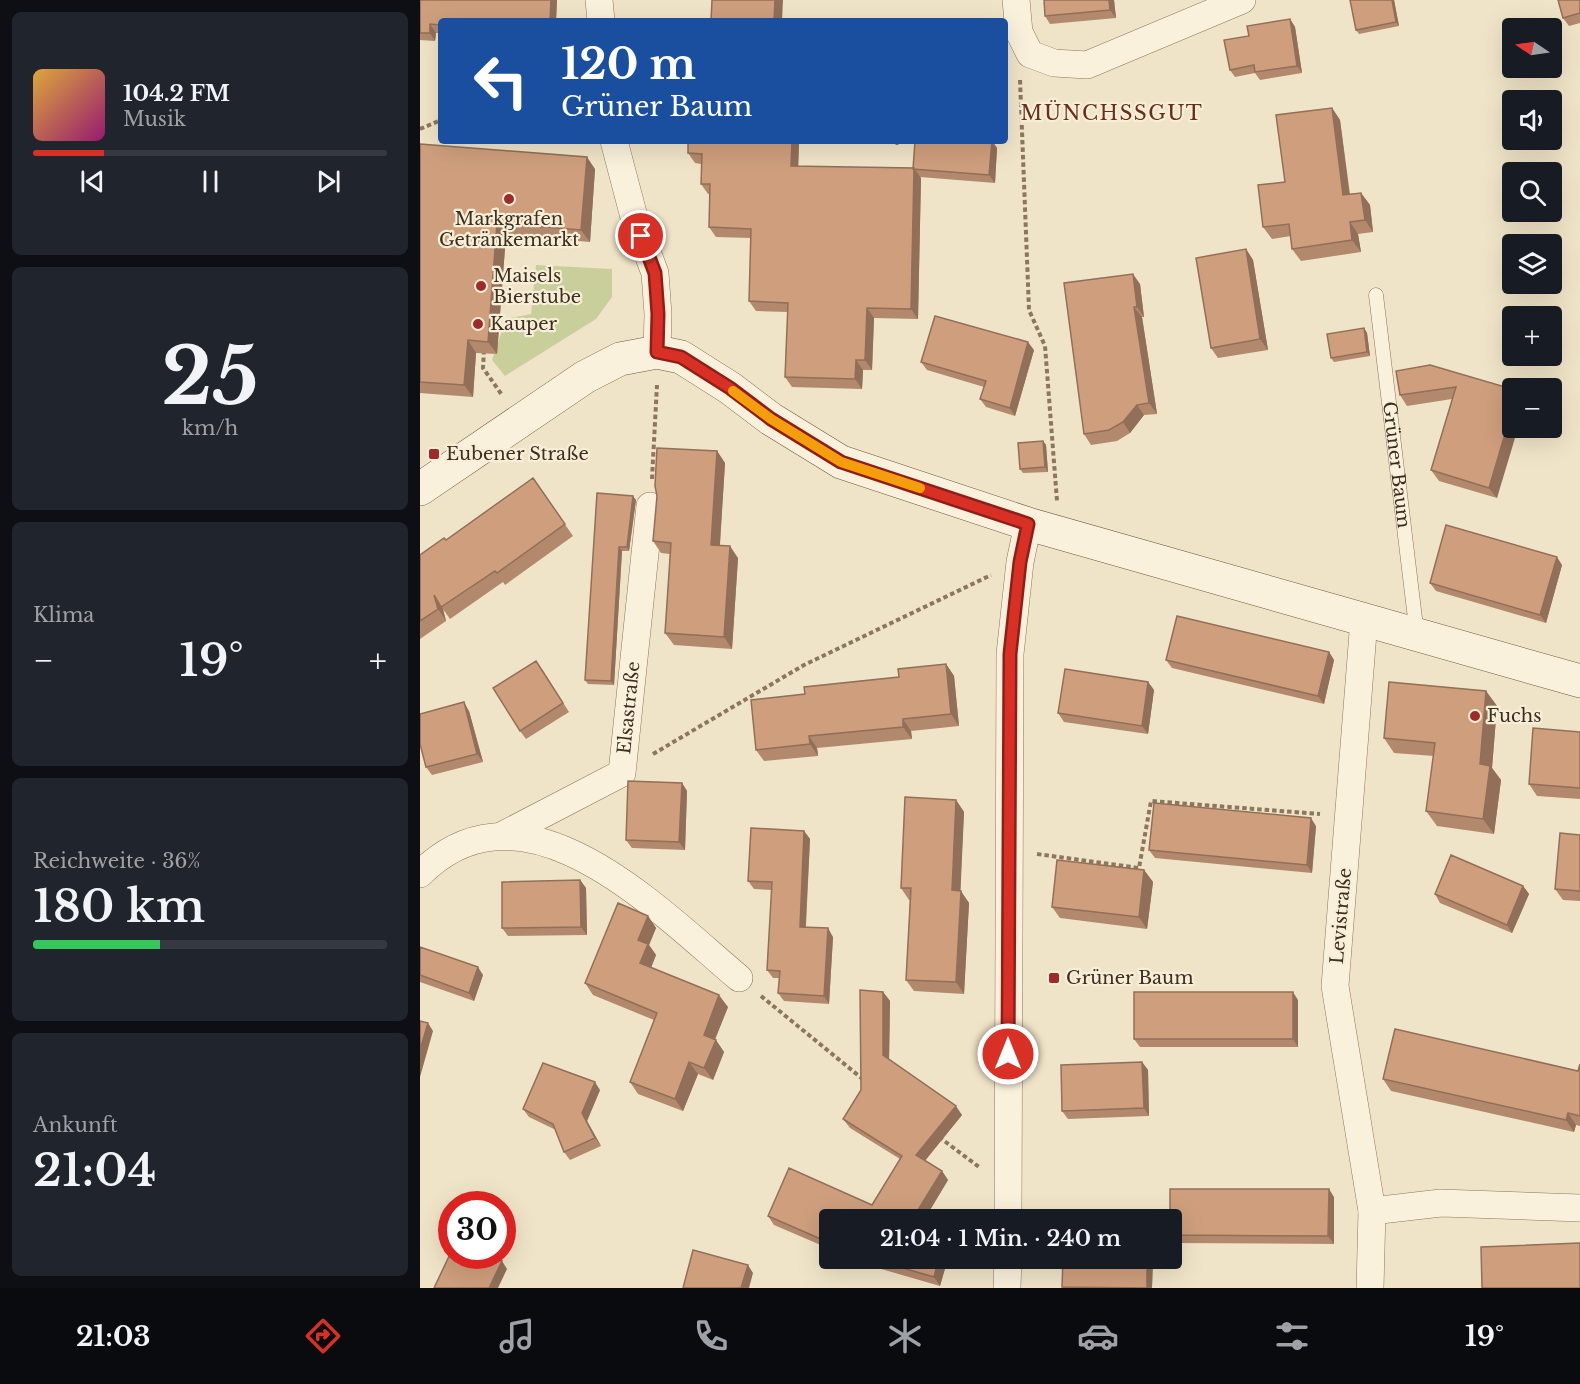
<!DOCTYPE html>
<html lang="de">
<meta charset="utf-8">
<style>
body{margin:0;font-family:"Libre Baskerville",serif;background:#20242c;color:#f1f3f6;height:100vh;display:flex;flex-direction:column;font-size:22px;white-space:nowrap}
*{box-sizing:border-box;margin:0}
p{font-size:20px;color:#9ea1a6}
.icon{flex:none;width:33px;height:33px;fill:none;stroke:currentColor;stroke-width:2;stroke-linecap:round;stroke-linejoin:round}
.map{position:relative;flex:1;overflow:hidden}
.side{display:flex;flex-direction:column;gap:12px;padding:12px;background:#0d0f14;width:420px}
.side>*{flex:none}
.banner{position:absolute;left:18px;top:18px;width:570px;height:126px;border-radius:6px;box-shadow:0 6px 24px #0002;background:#1a4fa0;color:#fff;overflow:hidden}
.needle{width:39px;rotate:283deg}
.tools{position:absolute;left:1082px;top:18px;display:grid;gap:12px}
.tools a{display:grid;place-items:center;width:60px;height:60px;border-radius:6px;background:#171b24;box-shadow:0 6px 24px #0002;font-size:30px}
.speed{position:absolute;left:18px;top:1191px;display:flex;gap:12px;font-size:30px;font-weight:700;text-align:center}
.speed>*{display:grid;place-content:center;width:78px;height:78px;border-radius:50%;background:#171b24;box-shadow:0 6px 24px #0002;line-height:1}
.speed .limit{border:9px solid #d22;background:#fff;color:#111}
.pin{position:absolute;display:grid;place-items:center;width:51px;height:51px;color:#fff;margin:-26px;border:3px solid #fff;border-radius:50%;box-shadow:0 2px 6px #0007}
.me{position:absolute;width:66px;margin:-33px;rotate:0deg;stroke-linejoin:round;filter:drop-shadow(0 0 4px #0008)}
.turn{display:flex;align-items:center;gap:21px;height:126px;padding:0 24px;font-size:27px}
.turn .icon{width:78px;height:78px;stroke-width:2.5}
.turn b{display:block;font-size:42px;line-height:51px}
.big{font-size:45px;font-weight:600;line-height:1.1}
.side .widget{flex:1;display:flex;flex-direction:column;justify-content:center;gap:9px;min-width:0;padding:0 21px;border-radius:9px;background:#20242c}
.side .dial{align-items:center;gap:0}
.dial b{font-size:78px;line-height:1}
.song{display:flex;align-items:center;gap:18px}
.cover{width:72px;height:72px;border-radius:9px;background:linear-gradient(135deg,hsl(40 70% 55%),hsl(320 70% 35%))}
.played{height:6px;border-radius:3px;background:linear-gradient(90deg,#d93025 20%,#363941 20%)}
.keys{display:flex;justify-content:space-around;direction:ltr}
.heat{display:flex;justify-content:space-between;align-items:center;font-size:33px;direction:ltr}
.charge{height:9px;border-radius:4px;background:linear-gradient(90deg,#34c759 36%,#363941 0)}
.trip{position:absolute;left:399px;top:1209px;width:363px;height:60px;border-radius:6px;background:#171b24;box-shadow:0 6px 24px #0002;font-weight:600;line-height:60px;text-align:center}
.tab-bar{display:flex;height:96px;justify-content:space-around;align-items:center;background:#090b0e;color:#9ea1a6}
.tab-bar .icon{width:42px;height:42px}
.tab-bar .current{color:#d93025}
.tab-bar b{font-size:27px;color:#f1f3f6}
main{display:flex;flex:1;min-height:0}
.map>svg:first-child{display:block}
.green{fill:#c9cf9b}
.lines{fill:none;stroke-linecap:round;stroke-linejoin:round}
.lane-casing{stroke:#8d765c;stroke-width:15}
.street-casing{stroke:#8d765c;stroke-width:28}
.secondary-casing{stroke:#6f573f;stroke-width:34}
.path{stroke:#8d765c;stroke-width:4;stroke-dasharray:4.5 3;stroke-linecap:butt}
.lane{stroke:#faf1dc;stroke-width:14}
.street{stroke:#faf1dc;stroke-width:27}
.secondary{stroke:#faf1dc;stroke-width:33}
.wall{fill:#b2896c}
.shaded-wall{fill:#916f58}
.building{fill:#cf9f7d;stroke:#916f58;stroke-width:1.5}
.route-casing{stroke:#8d1f18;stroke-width:15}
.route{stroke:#d93025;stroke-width:10}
.slow{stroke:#f59e0b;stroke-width:10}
.poi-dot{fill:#9e2a2b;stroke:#f7eed8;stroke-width:2}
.labels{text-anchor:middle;stroke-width:4.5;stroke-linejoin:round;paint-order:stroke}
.poi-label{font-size:18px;fill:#3d2e20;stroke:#f7eed8;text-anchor:start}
.street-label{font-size:18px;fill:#3d2e20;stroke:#f7eed8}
.neighbourhood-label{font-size:20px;letter-spacing:1.5px;fill:#6b2e1e;stroke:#f7eed8}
</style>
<main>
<section class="side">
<div class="widget">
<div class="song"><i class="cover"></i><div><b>104.2 FM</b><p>Musik</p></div></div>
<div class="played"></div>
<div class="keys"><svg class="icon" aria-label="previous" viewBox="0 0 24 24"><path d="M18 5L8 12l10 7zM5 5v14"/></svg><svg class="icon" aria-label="pause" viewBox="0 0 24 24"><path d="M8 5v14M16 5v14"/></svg><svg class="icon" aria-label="next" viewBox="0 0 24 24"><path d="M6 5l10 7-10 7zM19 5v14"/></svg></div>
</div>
<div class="widget dial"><b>25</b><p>km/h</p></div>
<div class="widget"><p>Klima</p>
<div class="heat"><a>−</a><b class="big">19°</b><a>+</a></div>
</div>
<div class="widget"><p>Reichweite · 36%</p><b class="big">180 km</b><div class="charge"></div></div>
<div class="widget"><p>Ankunft</p><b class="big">21:04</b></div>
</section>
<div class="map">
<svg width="1160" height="1288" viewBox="0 0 1160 1288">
<rect width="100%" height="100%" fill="#f0e4c8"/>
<path class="green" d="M116 265 192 269V297L176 319 85 376 72 360 86 319 111 314Z"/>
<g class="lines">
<defs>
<g id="lane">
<path id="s1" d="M956 295 997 635"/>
</g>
<g id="street">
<path d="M179 0 181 21"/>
<path d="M596 0 599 32 610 54 634 63 667 65 822 0"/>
<path d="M194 141 214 217 235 273 238 314 237 352"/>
<path d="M944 620 915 986 952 1211 950 1288"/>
<path id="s2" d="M81 836 202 773 230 506"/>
<path d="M0 874C104 769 239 911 319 978"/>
<path d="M952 1211 1021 1203 1160 1208"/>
<path d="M588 1220 590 654 600 562 608 524"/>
<path d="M587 1288 588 1258"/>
</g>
<path id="secondary" d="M0 489 165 377 200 359 237 352 261 357 310 388 351 419 421 462 608 524 1160 681"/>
</defs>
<use href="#lane" class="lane-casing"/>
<use href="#street" class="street-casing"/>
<use href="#secondary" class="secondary-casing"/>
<path class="path" d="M600 80 609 310 625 346 637 501
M0 129 21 120
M474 141 477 143 480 141
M64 350 63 368 82 395
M232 479 237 385
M233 754 384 665 571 575
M617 854 719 868 731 801 900 814
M341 996 444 1080
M519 1137 559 1167"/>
<use href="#lane" class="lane"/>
<use href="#street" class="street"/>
<use href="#secondary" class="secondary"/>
</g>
<path class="wall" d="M0 0H137L136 21H21V33H16L15 41 0 40Z
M694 0 696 18 630 24 625 16Z
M974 0 979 26 939 34 936 30Z
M1160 0V23L1149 26 1143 18Z
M870 19 875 27 882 73 840 80 835 73 815 77 810 70 829 36Z
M912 108 920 120 930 194 941 193 950 205 953 232 938 234 941 252 881 261 872 249 871 236 852 239 843 227 865 182Z
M268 141H379L378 167 493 168 495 141H572L577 148 575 183 500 177 501 178 498 319 454 318 452 370H443L442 389 372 387 365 377 368 312 336 311 329 301 331 238 296 237 289 227 290 194H288L281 184V164L275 163 268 153Z
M0 144 175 169 170 242 86 235 77 354 56 353 53 397 0 393Z
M826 249 833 260 848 350 798 358 791 348Z
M720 284 724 317H722L737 414 724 415 710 433 697 441 671 445 664 434Z
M944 328 947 333 950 356 914 362 911 358Z
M614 350 595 416 566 407 560 399 564 387 507 370 501 362Z
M976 371 1092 389 1077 498 1019 481 1011 470 1032 399 987 406 980 395Z
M623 441 626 445 628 472 603 473 600 469Z
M297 451 305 463 300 545 318 558 312 649 254 645 245 633 250 554 241 553 233 541Z
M113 478 153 536 85 585 83 582 30 619 23 609 26 621 0 639V555L26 540Z
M177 493 216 500 209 551H202L194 685 168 684 165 680Z
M1142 565 1126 623 1016 591 1010 583Z
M909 652 914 660 904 704 752 668 746 660Z
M526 664 534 676 539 726 491 731 492 739 397 748 398 756 344 761 336 750 385 694 479 677Z
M122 669 149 712 106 739 100 731Z
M728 682 734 690 728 734 644 722 638 713Z
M1066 691 1077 706 1072 768 1081 780 1074 834 1017 826 1006 811 1014 756 974 753 964 738Z
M49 711 63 762 12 775 6 767Z
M1160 732V799L1117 796 1109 784Z
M262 783 267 791 265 850 212 848 206 840Z
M536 800 544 812 540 891 549 903 544 994 494 991 486 980 490 900H489L481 888Z
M896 826 892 873 735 858 729 850Z
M384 831 390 839 386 927 413 937 409 1004 364 1001 358 993 359 978H353L347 970 352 890 334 889 328 881Z
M1160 835V901L1143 900 1135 889Z
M724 870 733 882 727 929 640 918 632 907Z
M160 880 166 888 167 935 88 936 82 928Z
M1103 886 1109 894 1092 933 1020 903 1015 894Z
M228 916 236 928 229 945 236 955 231 968 308 1007 295 1039 304 1052 293 1080 278 1074 263 1111 218 1094 210 1082 234 1020 173 995 165 983Z
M0 947 63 975 54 1001 0 982Z
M463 992 470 1001 469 1059 542 1115 505 1161 522 1171 528 1180 504 1220H410V1249L354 1225 348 1216 452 1205 480 1159 430 1128 423 1119 441 1090Z
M878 1000V1047H720L714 1039Z
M722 1062 728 1070 729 1116 648 1119 642 1111Z
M1160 1064V1126L1156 1125 1154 1132 971 1091 963 1079 1158 1071Z
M180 1090 167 1121 181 1146 150 1160 144 1152 136 1130 109 1117 103 1109Z
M914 1197V1244L755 1243 752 1238V1220Z
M430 1258H528L520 1286 444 1264Z
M733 1258 732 1288H643L642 1287Z"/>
<path class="shaded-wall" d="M131 0H137L136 21H130Z
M355 0H363L362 21H354Z
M689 0H694L696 18 690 10Z
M972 0H974L979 26 976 22Z
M870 19 875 27 882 73 877 66Z
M10 24 16 33 15 41 10 33Z
M912 108 920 120 931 207 923 195Z
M372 141H379L378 176 371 166Z
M572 141 577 148 575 183 569 175Z
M167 157 175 169 170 242 161 230Z
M494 168 501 178 498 319 491 309Z
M941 193 950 205 953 232 945 220Z
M930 222 938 234 941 252 932 240Z
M77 223 86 235 77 354 68 342Z
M826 249 833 260 848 350 840 339Z
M713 274 720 284 724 317 717 307Z
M714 307 722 317 737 414 729 403Z
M447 308 454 318 452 370 445 360Z
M944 328 947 333 950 356 947 352Z
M48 340 56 353 53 397 44 385Z
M608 342 614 350 595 416 590 408Z
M436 360 443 370 442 389 435 379Z
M717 405 724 415 710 433 703 422Z
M1092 410V428H1098L1077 498 1069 488Z
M623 441 626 445 628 472 625 467Z
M297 451 305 463 299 557 291 545Z
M213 496 216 500 209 551 207 547Z
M310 546 318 558 312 649 304 637Z
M199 547 202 551 194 685 191 681Z
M1137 557 1142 565 1126 623 1120 615Z
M14 595 23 609 26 621 18 609Z
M909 652 914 660 904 704 898 696Z
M526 664 534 676 539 726 531 714Z
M728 682 734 690 728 734 722 726Z
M1066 691 1077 706 1072 768 1081 780 1074 834 1063 819 1060 764Z
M44 702 49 711 63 762 57 754Z
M483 719 491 731 492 739 483 727Z
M389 736 397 748 398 756 390 744Z
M262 783 267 791 265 850 259 842Z
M536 800 544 812 540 902 532 890Z
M891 818 896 826 892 873 887 865Z
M384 831 390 839 385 935 380 927Z
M724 870 733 882 727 929 719 917Z
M160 880 166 888 167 935 161 927Z
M1103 886 1109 894 1092 933 1087 925Z
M541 891 549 903 544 994 536 982Z
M228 916 236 928 229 945 236 955 228 975 220 963 218 940Z
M408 928 413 937 409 1004 404 996Z
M58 967 63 975 54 1001 49 993Z
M463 992 470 1001 469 1064 463 1055Z
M873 992 878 1000V1047L873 1039Z
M299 995 308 1007 292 1047 284 1035Z
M8 1023 13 1031 0 1077V1050Z
M296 1040 304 1052 293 1080 284 1068Z
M269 1062 278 1074 263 1111 255 1099Z
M722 1062 728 1070 729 1116 724 1108Z
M175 1082 180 1090 167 1121 181 1146 175 1138 162 1113Z
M536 1106 542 1115 502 1164 496 1155Z
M1148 1113 1156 1125 1154 1132 1146 1120Z
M522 1171 528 1180 504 1220H494L493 1218Z
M909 1189 914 1197V1244L908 1236Z
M519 1258H528L520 1286 514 1277Z
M727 1258H733L732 1288H727Z
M82 1261 87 1269 78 1288H69Z
M328 1265 333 1273 329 1288H321Z"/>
<path class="building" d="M0 0H131L130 21H102L69 19V21H21V25L10 24V33H0Z
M292 0H355L354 21H291Z
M624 0H689L690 10 625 16Z
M930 0H972L976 22 936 30Z
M1138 0H1160V13L1143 18Z
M870 19 877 66 835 72 834 65 810 70 804 40 829 36 827 26Z
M912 108 923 195 941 193 945 220 930 222 932 240 872 249 869 224 843 227 838 185 865 182 856 115Z
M268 141H372L371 166 494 168 491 309 447 308 445 360H436L435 379 365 377 368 303 329 301 331 229 289 227 290 184H281L282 154 268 153Z
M495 141H572L569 175 493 169Z
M0 144 167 157 161 230 77 223 68 342 48 340 44 385 0 382Z
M826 249 840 339 791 348 776 258Z
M713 274 717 307H714L729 403 717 405 703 422 689 430 664 434 644 283Z
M515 316 608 342 590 408 560 399 566 381 501 362Z
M944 328 947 352 911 358 907 334Z
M1010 365 1092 389V410L1069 488 1011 470 1036 387 980 395 976 371Z
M623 441 625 467 600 469 598 443Z
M237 448 297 451 291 545 310 546 304 637 245 633 251 543 233 541 237 496 235 486Z
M113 478 145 524 77 573 75 571 21 607 14 595 18 609 0 621V555L24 538 26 540Z
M177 493 213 496 207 547H199L191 681 165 680Z
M1026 525 1137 557 1120 615 1010 583Z
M757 616 909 652 898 696 746 660Z
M116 661 143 703 100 731 73 688Z
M526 664 531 714 483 719V727L389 736 390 744 336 750 331 700 385 694 384 687 479 677 478 669Z
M645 669 728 682 722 726 638 713Z
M969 682 1066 691 1060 764 1070 766 1063 819 1006 811 1015 743 964 738Z
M44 702 57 754 6 767 0 744V714Z
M1113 728 1160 732V788L1109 784Z
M208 781 262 783 259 842 206 840Z
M485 797 536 800 532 890 541 891 536 982 486 980 491 888H481Z
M734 803 891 818 887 865 729 850Z
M331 828 384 831 380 927 408 928 404 996 358 993 360 971 347 970 352 882 328 881Z
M1140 833 1160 835V891L1135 889Z
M1031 855 1103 886 1087 925 1015 894Z
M637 860 724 870 719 917 632 907Z
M160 880 161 927 82 928V882Z
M198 903 228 916 218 940 228 944 220 963 299 995 284 1035 296 1040 284 1068 269 1062 255 1099 210 1082 237 1013 165 983Z
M0 947 58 967 49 993 0 975Z
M440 990 463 992V1055L536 1106 496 1155 522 1171 493 1218 497 1220H410V1243L348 1216 369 1168 452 1205 482 1156 423 1119 441 1090Z
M714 992H873V1039H714Z
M0 1021 8 1023 0 1050Z
M975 1029 1158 1071 1160 1064V1116L1148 1113 1146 1120 963 1079Z
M722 1062 724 1108 642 1111 641 1065Z
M123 1063 175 1082 162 1113 175 1138 144 1152 133 1124 103 1109Z
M750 1189H909L908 1236 752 1235V1220H750Z
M1160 1243V1288H1062L1061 1247Z
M32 1250V1256H70L82 1261 69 1288H14Z
M273 1250 328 1265 321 1288H263Z
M448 1258H519L514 1277Z
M643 1258H727V1288L642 1287Z"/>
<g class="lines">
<defs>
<path id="route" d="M221 236 235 273 238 314 237 352 261 357 310 388 351 419 421 462 608 524 600 562 590 654 588 1054"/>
</defs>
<use href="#route" class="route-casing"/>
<use href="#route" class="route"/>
<path class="slow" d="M313 391 351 419 421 462 500 488"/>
</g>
<g class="poi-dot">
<circle cx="89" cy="199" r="6"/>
<circle cx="61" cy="286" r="6"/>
<circle cx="58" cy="324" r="6"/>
<rect x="8" y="448" width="12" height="12" rx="3"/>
<circle cx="1055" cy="716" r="6"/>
<rect x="628" y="972" width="12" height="12" rx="3"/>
</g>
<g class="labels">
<g class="poi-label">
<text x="89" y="225" text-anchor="middle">Markgrafen<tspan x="89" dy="21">Getränkemarkt</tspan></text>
<text x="73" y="282">Maisels<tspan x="73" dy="21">Bierstube</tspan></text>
<text x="70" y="330">Kauper</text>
<text x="26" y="460">Eubener Straße</text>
<text x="1067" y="722">Fuchs</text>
<text x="646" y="984">Grüner Baum</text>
</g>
<g class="street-label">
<text dy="6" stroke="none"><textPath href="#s1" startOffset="171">Grüner Baum</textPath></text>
<text dy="6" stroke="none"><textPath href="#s2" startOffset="202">Elsastraße</textPath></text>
<text transform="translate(921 916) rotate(-85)" y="6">Levistraße</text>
</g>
<g class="neighbourhood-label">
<text x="692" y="120">MÜNCHSSGUT</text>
</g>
</g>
</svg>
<div class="tools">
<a><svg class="needle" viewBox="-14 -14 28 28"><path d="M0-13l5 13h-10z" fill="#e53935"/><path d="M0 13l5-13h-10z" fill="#9ea1a6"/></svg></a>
<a><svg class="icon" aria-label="sound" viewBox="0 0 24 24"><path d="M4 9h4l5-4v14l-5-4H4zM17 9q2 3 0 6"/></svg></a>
<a><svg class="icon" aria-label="search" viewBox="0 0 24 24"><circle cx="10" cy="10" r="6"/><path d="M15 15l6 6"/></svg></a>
<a><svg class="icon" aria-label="layers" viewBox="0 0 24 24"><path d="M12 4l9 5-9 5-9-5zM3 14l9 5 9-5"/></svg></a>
<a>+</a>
<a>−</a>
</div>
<div class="speed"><div class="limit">30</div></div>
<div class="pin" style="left:221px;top:236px;background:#d93025"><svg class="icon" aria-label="arrive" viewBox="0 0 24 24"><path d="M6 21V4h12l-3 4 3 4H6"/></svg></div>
<svg class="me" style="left:588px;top:1054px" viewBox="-20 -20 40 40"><circle r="17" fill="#d93025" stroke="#fff" stroke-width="3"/><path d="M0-11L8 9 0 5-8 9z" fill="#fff"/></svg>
<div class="trip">21:04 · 1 Min. · 240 m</div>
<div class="banner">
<div class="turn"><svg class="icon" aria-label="left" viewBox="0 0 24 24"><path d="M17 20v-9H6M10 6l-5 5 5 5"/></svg><div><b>120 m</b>Grüner Baum</div></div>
</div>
</div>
</main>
<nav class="tab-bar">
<b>21:03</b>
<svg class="icon current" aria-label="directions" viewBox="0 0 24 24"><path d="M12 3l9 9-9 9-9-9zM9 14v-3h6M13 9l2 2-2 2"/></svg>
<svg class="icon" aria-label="music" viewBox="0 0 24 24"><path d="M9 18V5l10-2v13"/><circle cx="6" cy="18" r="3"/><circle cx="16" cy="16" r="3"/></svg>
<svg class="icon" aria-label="phone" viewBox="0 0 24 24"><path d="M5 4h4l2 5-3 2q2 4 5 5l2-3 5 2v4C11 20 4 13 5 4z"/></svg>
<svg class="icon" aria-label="climate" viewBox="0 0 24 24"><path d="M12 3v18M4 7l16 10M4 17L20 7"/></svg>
<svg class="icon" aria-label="car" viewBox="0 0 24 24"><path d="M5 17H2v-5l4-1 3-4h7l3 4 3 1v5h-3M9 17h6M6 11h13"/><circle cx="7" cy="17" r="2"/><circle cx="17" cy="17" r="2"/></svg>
<svg class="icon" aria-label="filters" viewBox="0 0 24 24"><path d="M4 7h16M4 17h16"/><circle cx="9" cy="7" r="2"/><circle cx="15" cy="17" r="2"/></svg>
<b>19°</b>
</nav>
